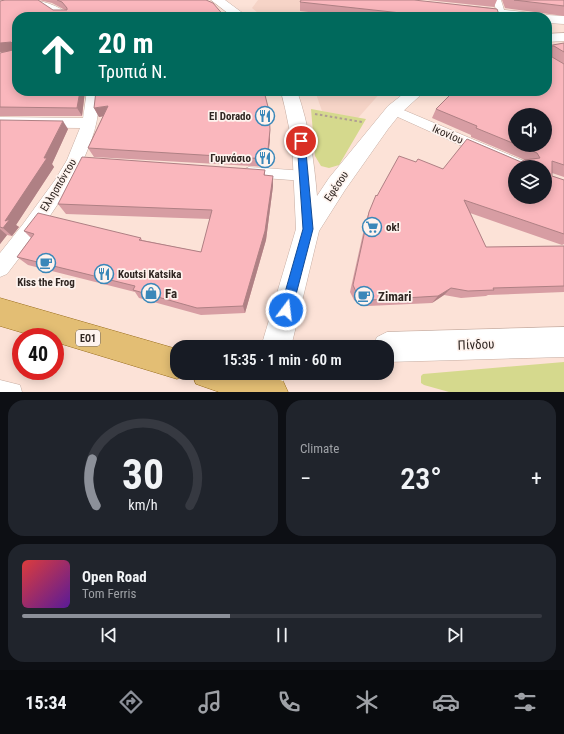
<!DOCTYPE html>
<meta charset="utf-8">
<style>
body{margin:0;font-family:"Roboto Condensed",sans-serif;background:#20242c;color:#f1f3f6;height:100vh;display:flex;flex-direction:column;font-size:15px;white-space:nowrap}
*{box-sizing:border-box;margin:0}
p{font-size:13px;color:#9ea1a6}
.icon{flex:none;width:22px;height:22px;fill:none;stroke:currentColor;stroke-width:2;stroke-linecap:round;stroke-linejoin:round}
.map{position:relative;height:392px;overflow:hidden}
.sheet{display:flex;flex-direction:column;gap:8px;padding:8px;background:#0d0f14;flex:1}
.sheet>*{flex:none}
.hud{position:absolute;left:12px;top:12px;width:540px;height:84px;border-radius:16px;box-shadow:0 2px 10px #0003;background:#00695c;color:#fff;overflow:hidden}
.fabs{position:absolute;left:508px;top:108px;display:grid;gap:8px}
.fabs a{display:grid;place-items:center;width:44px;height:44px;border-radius:50%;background:#171b24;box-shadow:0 2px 10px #0003;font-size:20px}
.speed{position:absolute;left:12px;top:328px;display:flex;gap:8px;font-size:20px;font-weight:700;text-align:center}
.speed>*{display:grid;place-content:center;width:52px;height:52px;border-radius:50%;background:#171b24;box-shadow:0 2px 10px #0003;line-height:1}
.speed .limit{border:6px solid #d22;background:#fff;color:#111}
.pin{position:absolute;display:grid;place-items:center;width:34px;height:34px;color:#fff;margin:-17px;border:2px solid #fff;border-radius:50%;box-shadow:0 1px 4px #0007}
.me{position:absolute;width:44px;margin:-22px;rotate:15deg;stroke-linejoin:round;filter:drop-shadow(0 0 3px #0008)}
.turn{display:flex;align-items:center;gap:14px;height:84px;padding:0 20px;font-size:18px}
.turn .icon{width:52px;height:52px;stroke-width:2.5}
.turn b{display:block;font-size:28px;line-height:34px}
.big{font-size:30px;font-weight:600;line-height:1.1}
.sheet .card{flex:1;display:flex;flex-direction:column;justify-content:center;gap:6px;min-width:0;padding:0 14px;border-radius:16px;background:#20242c}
.sheet .dial{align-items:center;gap:0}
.dial svg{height:104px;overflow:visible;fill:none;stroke:#363941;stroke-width:7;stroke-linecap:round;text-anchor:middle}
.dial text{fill:#f1f3f6;stroke:none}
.song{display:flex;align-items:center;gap:12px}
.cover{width:48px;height:48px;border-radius:6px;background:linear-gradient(135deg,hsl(0 70% 55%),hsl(270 70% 35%))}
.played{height:4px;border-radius:2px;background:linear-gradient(90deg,#8c9099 40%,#363941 40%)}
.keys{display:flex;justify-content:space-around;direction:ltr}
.heat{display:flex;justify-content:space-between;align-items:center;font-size:22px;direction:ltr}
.sheet .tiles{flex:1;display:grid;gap:8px;grid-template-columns:1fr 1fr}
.card:last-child{grid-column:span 2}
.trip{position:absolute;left:170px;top:340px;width:224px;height:40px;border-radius:16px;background:#171b24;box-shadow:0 2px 10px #0003;font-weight:600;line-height:40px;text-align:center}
.dock{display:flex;height:64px;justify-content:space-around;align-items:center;background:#090b0e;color:#9ea1a6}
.dock .icon{width:28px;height:28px}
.dock .current{color:#8c9099}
.dock b{font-size:18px;color:#f1f3f6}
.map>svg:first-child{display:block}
.built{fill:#f6d4c7}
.green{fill:#d5d98d}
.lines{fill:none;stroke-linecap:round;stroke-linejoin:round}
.pedestrian-casing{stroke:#c7aea3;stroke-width:1}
.minor-casing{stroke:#c7aea3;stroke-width:1}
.tertiary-casing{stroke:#c7aea3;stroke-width:1}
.secondary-casing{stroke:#c7aea3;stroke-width:1}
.primary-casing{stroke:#996d1b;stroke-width:1}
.path{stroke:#b09c94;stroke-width:2;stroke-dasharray:2.5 2.5;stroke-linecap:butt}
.pedestrian{fill:#fff;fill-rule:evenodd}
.minor{fill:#fff;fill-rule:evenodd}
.tertiary{fill:#fff;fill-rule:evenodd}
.secondary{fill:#fff;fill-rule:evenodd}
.primary{fill:#e3be74;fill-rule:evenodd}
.wall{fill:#d79da3;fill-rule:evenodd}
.shaded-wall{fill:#af8084}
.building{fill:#fab7bd;stroke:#af8084;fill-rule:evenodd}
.route{fill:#1a73e8;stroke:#114b97}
.labels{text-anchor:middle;stroke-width:3.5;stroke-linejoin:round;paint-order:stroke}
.shield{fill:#fef3ee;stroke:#6e645f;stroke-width:1}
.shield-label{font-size:10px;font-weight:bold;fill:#302622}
.poi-label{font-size:11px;font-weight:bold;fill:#302622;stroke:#fef3ee;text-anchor:end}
.street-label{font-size:11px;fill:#302622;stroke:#fef3ee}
.near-poi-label{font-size:13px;font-weight:bold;fill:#302622;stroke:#fef3ee;text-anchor:start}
.near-street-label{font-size:13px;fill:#302622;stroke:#fef3ee}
</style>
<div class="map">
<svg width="564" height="392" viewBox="0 0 564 392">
<rect width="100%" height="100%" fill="#fce2d7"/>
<path class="built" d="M258 0H339L491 17H263L252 8Z
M315 91H382L358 118 322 111Z"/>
<path class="green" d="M311 109 366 119 339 165 329 168 321 166 315 156Z
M564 362V392H449L424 385 421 383V376L423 374Z"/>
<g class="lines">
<defs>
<path id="pedestrian" d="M493 0H501L505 13 504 15H498Z
M249 167 305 171 309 173 311 176 309 179 305 181 249 177 245 175 243 172 245 169Z
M0 380 20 385 22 392H0Z"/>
<path id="minor" d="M25 0C41 0 59 4 70 17H58L43 7 27 2Z
M87 91H99C99 98 99 105 98 113 92 165 39 232 7 274L0 277V253L23 224 55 180 67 160 80 128 0 127V117L83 118Z
M394 106 529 163 531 167H515V170L389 113 387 110 389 107Z"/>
<path id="tertiary" d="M211 0H225L248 17H233Z
M468 6 533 13 538 14 540 17H497L464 13 462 10 464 7Z
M547 15 564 16V24L547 23V17H542Z
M564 33V41L547 42V34Z
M281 91H297C309 125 314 160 317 196L329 178 388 106 407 91H425L400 114 388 129 345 190 319 231 291 347H261L296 229 292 142 285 108Z"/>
<path id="secondary" d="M564 327V357L387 362V347H372L377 337 387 332Z
M255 373H285L281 392H249Z"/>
<path id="primary" d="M0 298 177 349V373H188L177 379 55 342V337H37L0 326Z
M192 373H261L283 381 288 392H219L196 384Z"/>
</defs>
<use href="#pedestrian" class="pedestrian-casing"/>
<use href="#minor" class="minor-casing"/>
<use href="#tertiary" class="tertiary-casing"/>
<use href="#secondary" class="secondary-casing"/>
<use href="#primary" class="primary-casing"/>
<path class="path" d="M315 114 362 122"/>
<use href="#pedestrian" class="pedestrian"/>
<use href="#minor" class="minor"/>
<use href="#tertiary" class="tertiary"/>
<use href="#secondary" class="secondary"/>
<use href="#primary" class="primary"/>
</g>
<path class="wall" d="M39 0H206L17 91H85L82 116H0V53L8 52H0V1L53 10H65L52 3Z
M427 0H497L494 7Z
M502 0H564V16L505 8Z
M300 2 500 17H350L300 11Z
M564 43V177L552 173V176L564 180V244L562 245 470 213 486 247 564 246V292L488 295 486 296 461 298 444 295 432 303 368 306H363L354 300 350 292 366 220 369 212 377 196 416 162 443 169 521 162 525 160 471 137V135L432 118 436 109 547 46ZM515 115 545 145H515Z
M94 108 270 130V139L267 167 94 157 88 148 103 116 99 117Z
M0 120 68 129 52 164 54 167 16 225 19 227 12 236 7 235 0 244Z
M265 170V175L273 186 266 240 245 313 201 315 139 298 135 292 28 265 17 257 31 238 24 231 141 238 142 240 201 252 210 219 66 214 58 204Z"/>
<path class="shaded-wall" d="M11 42 17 51 0 52V43Z
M80 91H85L82 116 77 108Z
M108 106 112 115 99 117 94 108Z
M63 121 68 129 52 164 54 167 16 225 19 227 12 236 3 228 5 221 44 158Z
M270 130V139L267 167V159Z
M273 176V186L266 240 245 313 243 306Z
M0 229 7 235 0 244Z
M451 288 444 295 432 303 438 296Z"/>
<path class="building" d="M5 0H38L53 10H67V8L62 2 57 0H206L213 3 225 17H17V91H80L77 108 0 107V53L13 50V44L11 42 0 43V1Z
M301 0H414L497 9 500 17H440L418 14V17H401V13L300 2Z
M514 0H564V6Z
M564 43V52L554 46H552V57L564 64V165L552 161V176L564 180V234L464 200 486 247 564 246V286L493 288 494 290 468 291 451 288 438 296 371 300 366 299 357 294 353 285 369 212 376 195 377 196 399 156 416 162 418 159 443 169 467 139 521 162 524 160 540 158 537 153 518 145H545V115H515V144L476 128 477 126 436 109 454 91H547V46ZM515 167H545V197H515Z
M96 91H264L269 111 270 130 267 159 88 148 108 106 94 108Z
M0 120 63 121 44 158H47L5 221 10 219 3 228 0 227Z
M82 157 265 170 264 175 273 176 265 231 243 306 197 308 133 290 135 286 17 257 34 234 24 231 38 213 141 238 139 240 201 252 212 210 58 204Z"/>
<path class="route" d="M298 139H304L305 141 313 229 292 310 290 314 286 315 282 314 280 310 303 229 297 141Z"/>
<defs>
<symbol id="restaurant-ring" viewBox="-11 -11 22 22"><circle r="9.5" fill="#fef3ee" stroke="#3a87b9" stroke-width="1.5"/><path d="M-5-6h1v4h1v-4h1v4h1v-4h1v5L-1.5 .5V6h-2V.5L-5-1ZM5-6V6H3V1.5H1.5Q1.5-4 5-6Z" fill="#3a87b9"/></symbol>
<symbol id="supermarket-ring" viewBox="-11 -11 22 22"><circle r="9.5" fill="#fef3ee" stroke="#3a87b9" stroke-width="1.5"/><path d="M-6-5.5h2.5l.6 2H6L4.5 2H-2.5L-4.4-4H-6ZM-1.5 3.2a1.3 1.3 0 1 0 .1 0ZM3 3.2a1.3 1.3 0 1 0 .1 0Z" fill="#3a87b9"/></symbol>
<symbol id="cafe-ring" viewBox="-11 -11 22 22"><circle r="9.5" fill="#fef3ee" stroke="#3a87b9" stroke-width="1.5"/><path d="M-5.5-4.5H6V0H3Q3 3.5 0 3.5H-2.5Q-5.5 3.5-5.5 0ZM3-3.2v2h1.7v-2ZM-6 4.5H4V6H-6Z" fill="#3a87b9"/></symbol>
<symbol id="shop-ring" viewBox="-11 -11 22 22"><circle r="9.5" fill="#fef3ee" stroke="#3a87b9" stroke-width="1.5"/><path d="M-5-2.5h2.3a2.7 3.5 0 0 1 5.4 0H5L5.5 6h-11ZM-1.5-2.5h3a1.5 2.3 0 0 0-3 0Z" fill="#3a87b9"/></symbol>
</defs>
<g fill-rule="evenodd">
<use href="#restaurant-ring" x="254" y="105" width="22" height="22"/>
<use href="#restaurant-ring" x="254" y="147" width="22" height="22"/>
<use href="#supermarket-ring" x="361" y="216" width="22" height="22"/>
<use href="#cafe-ring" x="35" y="252" width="22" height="22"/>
<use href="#restaurant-ring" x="93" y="263" width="22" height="22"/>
<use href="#shop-ring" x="140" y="282" width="22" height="22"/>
<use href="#cafe-ring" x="353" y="285" width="22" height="22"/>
</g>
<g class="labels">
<rect class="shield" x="76" y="330" width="24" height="16" rx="3"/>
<g class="shield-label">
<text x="88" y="342">ΕΟ1</text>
</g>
<g class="poi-label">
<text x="251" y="120">El Dorado</text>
<text x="251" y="162">Γυμνάσιο</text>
<text x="386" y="231" text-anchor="start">ok!</text>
<text x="118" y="278" text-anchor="start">Koutsi Katsika</text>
<text x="46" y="286" text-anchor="middle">Kiss the Frog</text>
</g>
<g class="street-label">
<text transform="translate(448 134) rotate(24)" y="4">Ικονίου</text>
<text transform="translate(58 185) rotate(-59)" y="4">Ελλησπόντου</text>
<text transform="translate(336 186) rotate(-56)" y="4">Εφέσου</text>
</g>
<g class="near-poi-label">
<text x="165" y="298">Fa</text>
<text x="378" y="301">Zimari</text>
</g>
<g class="near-street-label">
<text transform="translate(476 344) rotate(-2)" y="5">Πίνδου</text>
</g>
</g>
</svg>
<div class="fabs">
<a><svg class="icon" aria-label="sound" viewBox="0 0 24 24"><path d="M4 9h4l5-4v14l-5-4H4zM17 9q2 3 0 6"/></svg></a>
<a><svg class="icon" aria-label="layers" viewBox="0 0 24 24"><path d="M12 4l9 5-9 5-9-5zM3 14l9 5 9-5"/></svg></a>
</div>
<div class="speed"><div class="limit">40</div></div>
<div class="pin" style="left:301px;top:141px;background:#d93025"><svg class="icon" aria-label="arrive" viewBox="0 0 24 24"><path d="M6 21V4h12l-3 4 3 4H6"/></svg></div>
<svg class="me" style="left:286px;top:310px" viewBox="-20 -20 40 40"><circle r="17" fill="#1a73e8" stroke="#fff" stroke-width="3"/><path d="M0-11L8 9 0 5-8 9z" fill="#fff"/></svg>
<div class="trip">15:35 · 1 min · 60 m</div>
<div class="hud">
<div class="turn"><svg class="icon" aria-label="ahead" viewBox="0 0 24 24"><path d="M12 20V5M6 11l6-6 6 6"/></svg><div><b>20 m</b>Τρυπιά Ν.</div></div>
</div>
</div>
<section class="sheet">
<div class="tiles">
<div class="card dial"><svg viewBox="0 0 100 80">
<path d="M14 69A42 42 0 1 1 86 69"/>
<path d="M14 69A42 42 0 0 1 11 33" stroke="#8c9099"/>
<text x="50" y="56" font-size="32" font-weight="700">30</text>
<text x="50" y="72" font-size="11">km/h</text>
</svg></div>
<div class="card"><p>Climate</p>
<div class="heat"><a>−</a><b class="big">23°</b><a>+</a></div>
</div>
<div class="card">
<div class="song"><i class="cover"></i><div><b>Open Road</b><p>Tom Ferris</p></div></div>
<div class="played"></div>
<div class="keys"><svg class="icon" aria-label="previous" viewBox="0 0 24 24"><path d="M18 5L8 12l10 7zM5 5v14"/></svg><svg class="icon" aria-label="pause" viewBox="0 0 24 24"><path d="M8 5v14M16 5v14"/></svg><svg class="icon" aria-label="next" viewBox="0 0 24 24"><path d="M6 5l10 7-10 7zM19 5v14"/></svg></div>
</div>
</div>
</section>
<nav class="dock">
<b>15:34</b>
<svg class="icon current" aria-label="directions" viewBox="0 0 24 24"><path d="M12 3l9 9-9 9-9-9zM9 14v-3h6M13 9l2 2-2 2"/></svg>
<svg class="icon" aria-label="music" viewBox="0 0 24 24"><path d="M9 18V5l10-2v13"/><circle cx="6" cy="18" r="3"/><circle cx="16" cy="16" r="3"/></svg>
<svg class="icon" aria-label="phone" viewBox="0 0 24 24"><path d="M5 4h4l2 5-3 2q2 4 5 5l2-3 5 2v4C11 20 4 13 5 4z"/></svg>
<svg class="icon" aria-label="climate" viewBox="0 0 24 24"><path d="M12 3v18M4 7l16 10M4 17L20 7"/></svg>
<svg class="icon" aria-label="car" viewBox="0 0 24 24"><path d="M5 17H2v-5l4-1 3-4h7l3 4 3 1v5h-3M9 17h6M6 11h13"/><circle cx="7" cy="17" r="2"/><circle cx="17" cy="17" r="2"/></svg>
<svg class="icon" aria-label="filters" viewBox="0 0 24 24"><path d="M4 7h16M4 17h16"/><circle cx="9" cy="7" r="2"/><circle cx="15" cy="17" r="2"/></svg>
</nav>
